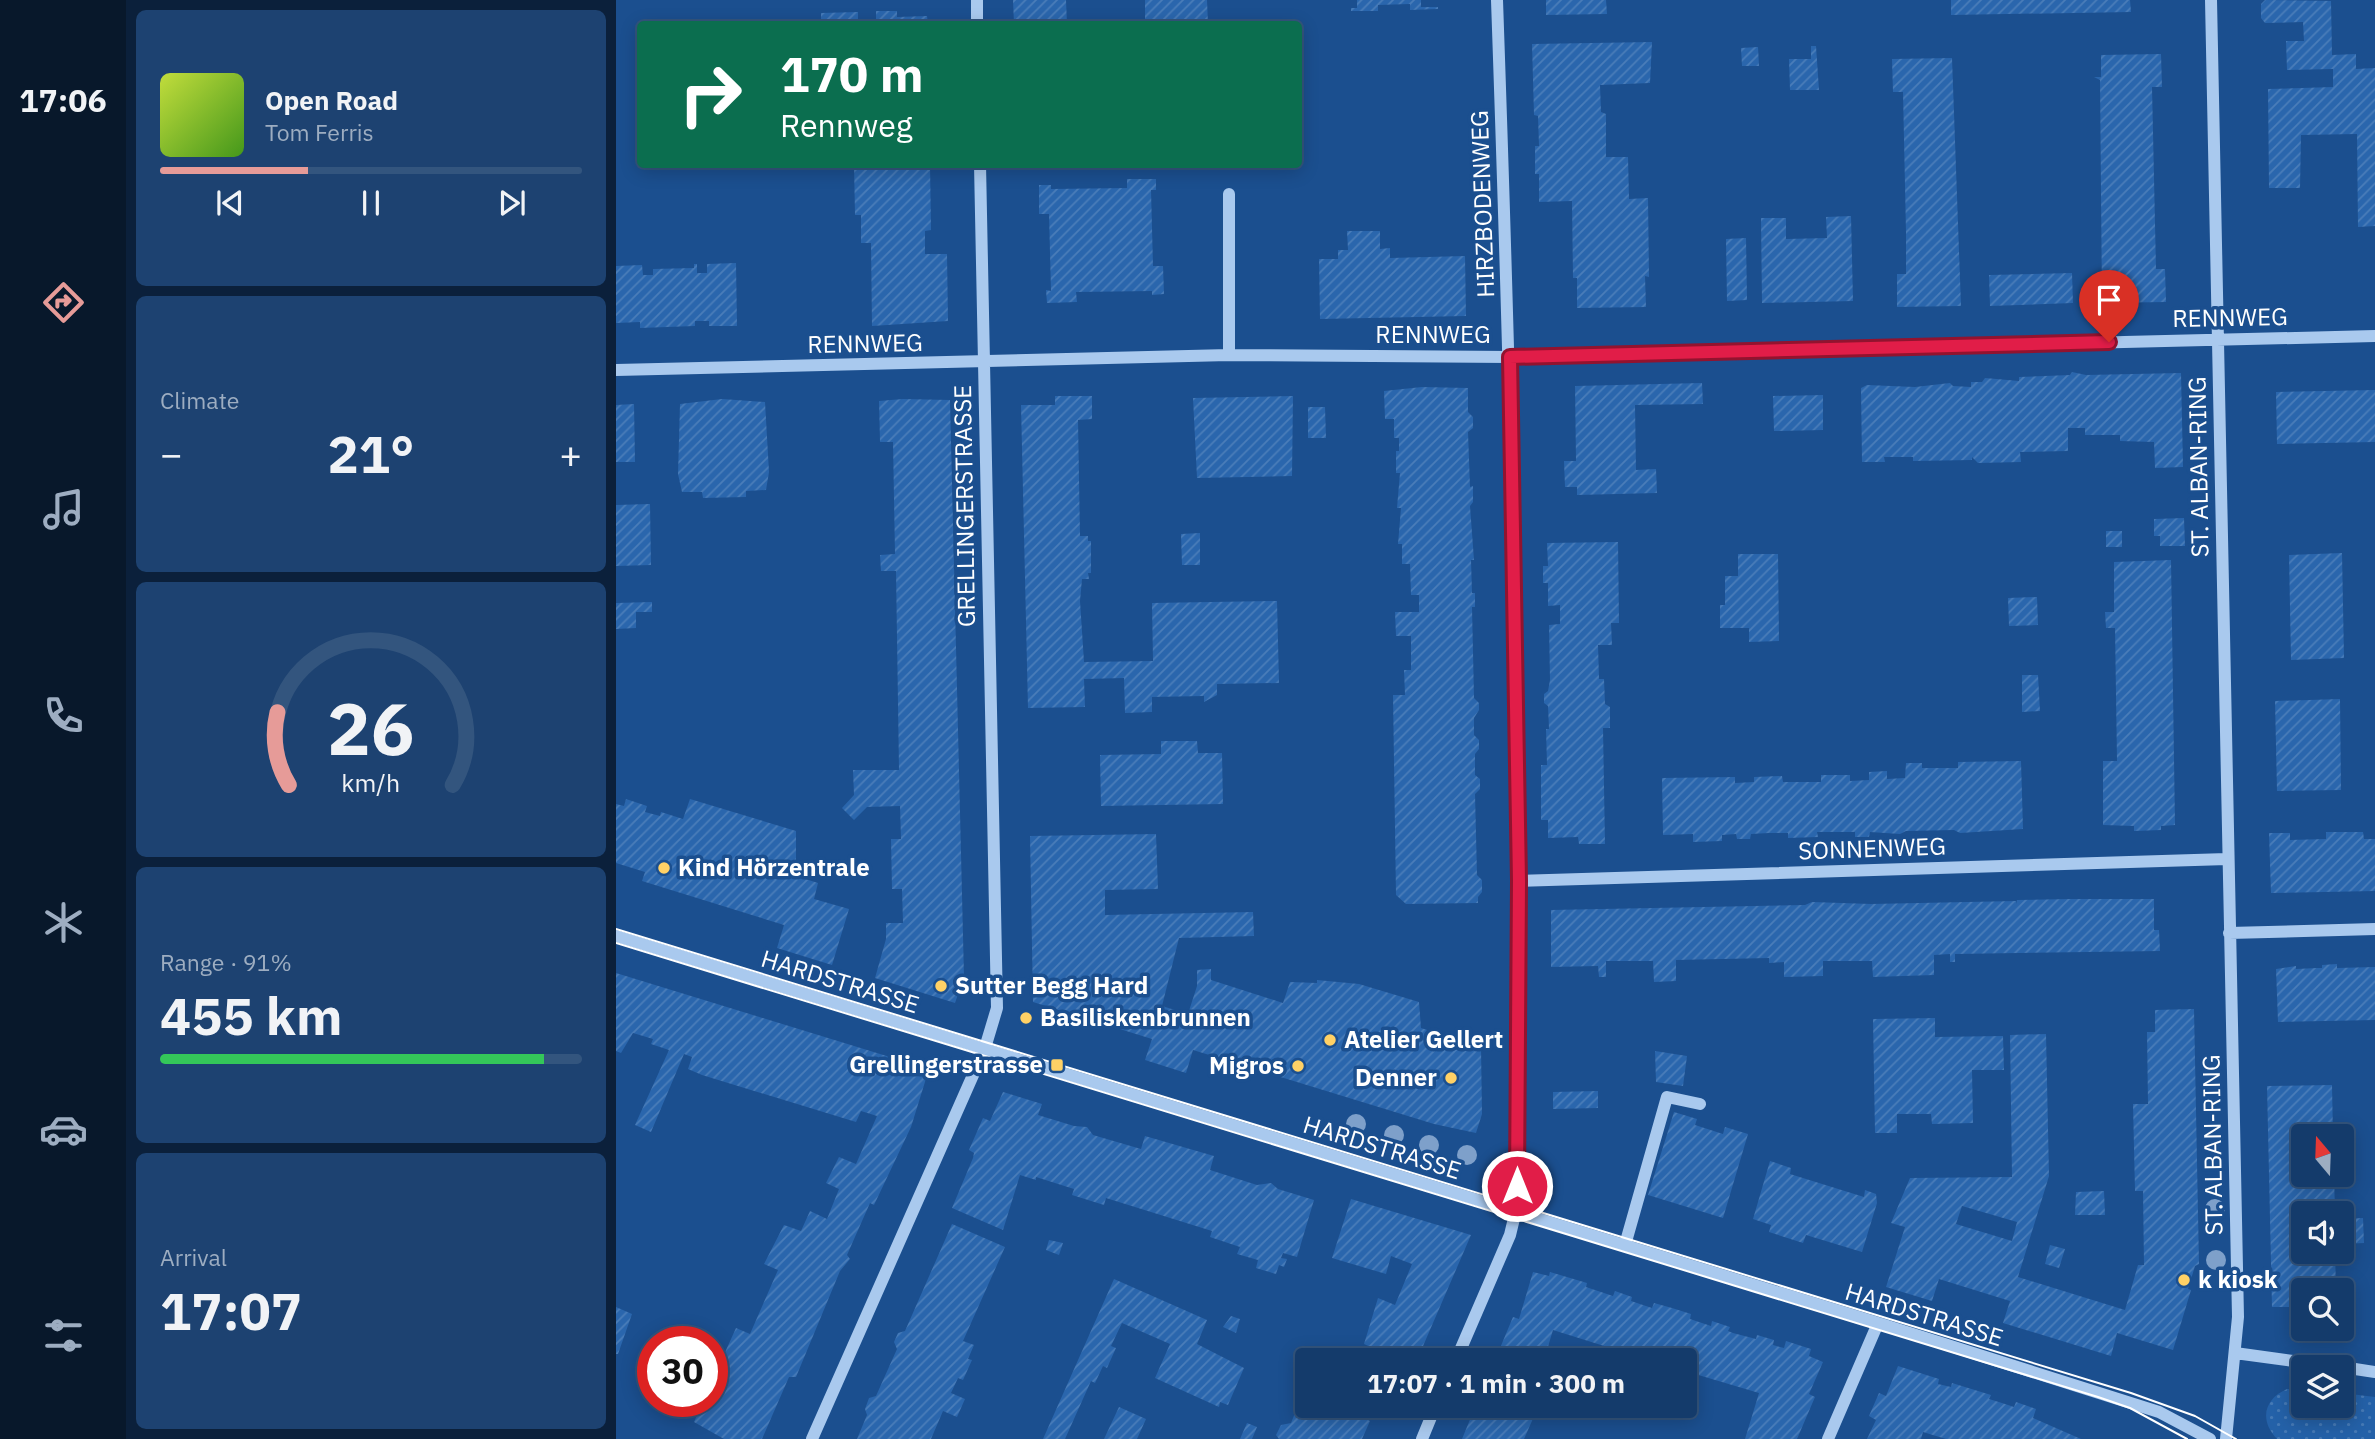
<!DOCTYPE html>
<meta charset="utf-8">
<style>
body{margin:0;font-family:"IBM Plex Sans",sans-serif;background:#1d4271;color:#f1f3f6;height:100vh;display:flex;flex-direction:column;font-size:26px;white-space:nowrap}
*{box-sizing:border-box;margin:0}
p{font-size:23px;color:#9dadc1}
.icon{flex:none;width:38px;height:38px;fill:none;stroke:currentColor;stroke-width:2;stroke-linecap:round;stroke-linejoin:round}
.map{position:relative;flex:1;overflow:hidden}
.drawer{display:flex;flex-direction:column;gap:10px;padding:10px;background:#0b203b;width:490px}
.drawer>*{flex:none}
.top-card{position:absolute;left:21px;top:21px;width:665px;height:147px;border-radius:7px;box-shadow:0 4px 18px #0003,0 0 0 2px #33557e;background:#0b6e4f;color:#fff;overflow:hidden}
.needle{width:46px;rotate:341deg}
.tools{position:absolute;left:1675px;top:1124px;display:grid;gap:14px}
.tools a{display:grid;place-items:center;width:63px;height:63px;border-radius:7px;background:#143b6b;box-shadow:0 4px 18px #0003,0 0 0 2px #33557e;font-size:35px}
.speed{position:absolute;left:21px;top:1326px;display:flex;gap:14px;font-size:35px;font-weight:700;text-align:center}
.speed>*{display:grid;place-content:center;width:91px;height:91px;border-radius:50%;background:#143b6b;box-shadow:0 4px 18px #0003,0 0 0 2px #33557e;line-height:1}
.speed .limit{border:10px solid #d22;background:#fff;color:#111}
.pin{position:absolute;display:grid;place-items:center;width:60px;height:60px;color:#fff;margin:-72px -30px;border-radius:50% 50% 50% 0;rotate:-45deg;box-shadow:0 0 7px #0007}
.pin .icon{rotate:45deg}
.me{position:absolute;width:77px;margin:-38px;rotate:0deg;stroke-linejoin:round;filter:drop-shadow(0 0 5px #0008)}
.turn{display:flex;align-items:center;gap:24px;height:147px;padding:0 28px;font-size:32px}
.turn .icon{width:91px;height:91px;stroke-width:2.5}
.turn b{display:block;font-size:49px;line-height:60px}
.big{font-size:52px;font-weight:700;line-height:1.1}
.drawer .tile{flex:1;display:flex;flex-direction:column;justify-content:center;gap:10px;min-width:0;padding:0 24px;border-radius:10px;background:#1d4271}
.drawer .dial{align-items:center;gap:0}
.dial svg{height:182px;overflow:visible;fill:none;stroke:#33557e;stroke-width:7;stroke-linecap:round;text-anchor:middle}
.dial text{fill:#f1f3f6;stroke:none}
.song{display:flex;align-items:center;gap:21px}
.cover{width:84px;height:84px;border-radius:10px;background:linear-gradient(135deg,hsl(70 70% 55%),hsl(100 70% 35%))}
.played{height:7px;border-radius:4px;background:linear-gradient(90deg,#e69b98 35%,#33557e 35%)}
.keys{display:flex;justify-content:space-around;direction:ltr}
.heat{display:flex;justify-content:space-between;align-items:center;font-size:38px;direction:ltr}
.charge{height:10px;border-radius:5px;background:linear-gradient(90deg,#34c759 91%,#33557e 0)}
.trip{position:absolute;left:679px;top:1348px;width:402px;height:70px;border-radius:7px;background:#143b6b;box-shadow:0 4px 18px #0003,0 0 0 2px #33557e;font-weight:700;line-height:70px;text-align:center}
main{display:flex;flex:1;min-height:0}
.tab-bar{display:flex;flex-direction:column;width:126px;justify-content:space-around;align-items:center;background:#08182b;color:#9dadc1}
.tab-bar .icon{width:49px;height:49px}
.tab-bar .active{color:#e69b98}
.tab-bar b{font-size:32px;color:#f1f3f6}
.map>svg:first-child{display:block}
.grass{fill:url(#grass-dots)}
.building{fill:url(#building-hatch);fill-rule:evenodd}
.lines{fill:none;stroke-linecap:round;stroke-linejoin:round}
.minor{stroke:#a9c9ee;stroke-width:12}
.tram{stroke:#fff;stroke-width:2}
.tree{fill:#7ea0ca}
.route-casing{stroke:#92132f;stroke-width:18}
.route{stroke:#e11d48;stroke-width:12}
.poi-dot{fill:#ffd166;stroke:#1b4f8f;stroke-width:2.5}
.labels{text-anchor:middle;stroke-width:7;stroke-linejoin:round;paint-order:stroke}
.street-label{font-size:24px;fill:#fff;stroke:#1b4f8f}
.poi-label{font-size:24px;font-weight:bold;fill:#fff;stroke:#1b4f8f;text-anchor:start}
</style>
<main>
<nav class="tab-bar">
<b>17:06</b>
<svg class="icon active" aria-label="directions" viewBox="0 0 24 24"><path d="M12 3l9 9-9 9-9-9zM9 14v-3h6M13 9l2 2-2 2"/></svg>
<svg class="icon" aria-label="music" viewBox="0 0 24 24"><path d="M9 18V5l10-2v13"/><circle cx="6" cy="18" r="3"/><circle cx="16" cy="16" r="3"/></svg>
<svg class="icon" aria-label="phone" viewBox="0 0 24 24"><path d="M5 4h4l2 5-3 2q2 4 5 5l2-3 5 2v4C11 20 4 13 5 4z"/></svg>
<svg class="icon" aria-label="climate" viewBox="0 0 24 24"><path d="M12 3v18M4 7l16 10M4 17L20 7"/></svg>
<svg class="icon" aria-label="car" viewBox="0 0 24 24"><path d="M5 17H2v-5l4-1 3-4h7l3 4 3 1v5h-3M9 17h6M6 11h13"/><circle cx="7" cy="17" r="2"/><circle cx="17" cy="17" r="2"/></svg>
<svg class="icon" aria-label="filters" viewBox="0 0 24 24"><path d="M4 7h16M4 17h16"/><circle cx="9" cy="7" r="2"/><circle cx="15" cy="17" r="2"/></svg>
</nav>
<section class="drawer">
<div class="tile">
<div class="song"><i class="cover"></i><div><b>Open Road</b><p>Tom Ferris</p></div></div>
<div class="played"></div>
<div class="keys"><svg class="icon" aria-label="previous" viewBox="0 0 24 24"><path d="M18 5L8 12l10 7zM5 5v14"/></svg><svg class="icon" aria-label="pause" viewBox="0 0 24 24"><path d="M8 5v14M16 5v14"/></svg><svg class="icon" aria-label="next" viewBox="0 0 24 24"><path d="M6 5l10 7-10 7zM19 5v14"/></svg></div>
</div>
<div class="tile"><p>Climate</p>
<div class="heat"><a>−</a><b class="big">21°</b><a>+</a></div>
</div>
<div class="tile dial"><svg viewBox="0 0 100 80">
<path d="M14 69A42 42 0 1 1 86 69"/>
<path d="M14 69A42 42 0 0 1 9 37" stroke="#e69b98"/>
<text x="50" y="56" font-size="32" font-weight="700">26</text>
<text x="50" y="72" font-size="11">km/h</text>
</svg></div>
<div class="tile"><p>Range · 91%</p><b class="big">455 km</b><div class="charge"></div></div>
<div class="tile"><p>Arrival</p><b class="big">17:07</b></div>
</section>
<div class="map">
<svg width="1759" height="1439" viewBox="0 0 1759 1439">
<defs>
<pattern id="grass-dots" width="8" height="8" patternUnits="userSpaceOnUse" patternTransform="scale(1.75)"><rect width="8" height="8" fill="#2461a8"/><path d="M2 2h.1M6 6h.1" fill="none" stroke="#4579b5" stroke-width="1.8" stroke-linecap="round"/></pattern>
<pattern id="building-hatch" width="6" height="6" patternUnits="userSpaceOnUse" patternTransform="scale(1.75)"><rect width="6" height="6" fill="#2a66ad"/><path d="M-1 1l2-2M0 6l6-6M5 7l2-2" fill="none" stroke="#4a7db9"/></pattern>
</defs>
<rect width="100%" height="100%" fill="#1b4f8f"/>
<path class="grass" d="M1671 1389H1687V1405H1726V1393L1759 1397V1439H1661C1643 1420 1648 1399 1671 1389Z"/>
<path class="building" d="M397 0H450L451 24H398Z
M529 0H591L592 24H529Z
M741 0H805V7H822V9L794 10V4L762 5V11H735V8H741Z
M930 0H990L991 14 930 15Z
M1335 0H1514L1515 12 1335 15Z
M1649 0 1715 1 1716 55 1740 54V69L1759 68V226L1742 227 1741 134 1685 135 1684 188H1653L1652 89 1717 87V69L1671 70 1670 41H1688L1687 22 1649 23 1645 18V4Z
M260 11H281V17L311 16 312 24H187V19H205V13L242 12V22H260Z
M1036 42 1034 83 984 85 985 112 990 114V157H1012L1013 199 1032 198 1033 277 1029 276 1030 307 961 308V278H957L956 201 923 202V174H919V146H923L922 116 918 115 916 44Z
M1195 46H1200L1203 90H1174L1173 59H1195Z
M1142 47 1143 66H1126L1125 48Z
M1545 54 1546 87H1536L1540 269H1549L1550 302 1486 303 1484 80 1478 77H1485V55Z
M1336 58 1345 306 1281 307V274H1290V233L1287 92H1277L1276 59Z
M238 164H314L315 230 309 231V254H331L332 321 256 326 255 243H245V215H239Z
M511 179H540V190H535L537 266H547L548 294 536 295V291L460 292 461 302 431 303 430 290 435 291 433 214H423V185H435V189L511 188Z
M1235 216 1237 301 1146 303 1145 218H1170V239L1211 238 1210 217Z
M731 231H764V249L774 248V258L849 256 850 316 704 319 703 259H722V250H732Z
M1130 238 1131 300 1111 301 1110 239Z
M120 263 121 326H93V321H79V326L24 328V322L0 323V266L26 265 27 275H37V269L78 268V264H81V273H91V264Z
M1456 273 1457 303 1374 306 1373 275Z
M1456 372 1470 375 1565 373 1567 467 1539 468 1538 442 1504 441V435H1469V428H1452V451L1404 452 1405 462 1362 463 1356 457V460L1297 461V457H1268L1269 462H1246L1245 388 1251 385 1299 387 1334 383 1337 386 1355 387V382H1366L1369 378 1403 381V377L1454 375Z
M1086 383 1087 404 1019 405 1020 470 1040 469 1041 493 961 495V487H949L948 461H960L959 386Z
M806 387 852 388V412L857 417V428L852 432 854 487 857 486V502L854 506 858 560H855L856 593H859V607H856L858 698 863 703V710L858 718V735L863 740V749L859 754V775L864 779V789L859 794 861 875 866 880V892L862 897V903L790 904 780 895 777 695H789L788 670H795V636H780L779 612H803V595H795L794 564H786V544H782L785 508H781L784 473H780V451H783V438H778V419H769L768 391Z
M1759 390V442L1661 444 1660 392Z
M1207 395V430L1158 431 1157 396Z
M439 396H476V419L462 420 464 536H472V541H475V573H472L473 579H466L464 601 468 662 537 661 536 603 661 601 663 683 601 684V695L588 702V696L536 697V712L509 713 508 678 468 679 469 707 412 708 405 405H439Z
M677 396 676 476 581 478 577 398Z
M106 399 149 402 153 472 150 490 130 491V497L87 498 86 492H66L62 474 64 404Z
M287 399 334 400 348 977 339 1003 259 978 270 939V923H287L286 889H276L275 839H285L284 806 251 807 238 820 226 808 238 795 237 770H283L280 571H265L264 555 279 554 277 442H264L263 401Z
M18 404 19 462H0V405Z
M692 407H709L710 438H692Z
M34 504 35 565 0 566V505Z
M1568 518 1569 546H1544V536H1538V519Z
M1490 531H1506V547H1490Z
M584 533V565H566L565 534Z
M1002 542 1003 623H995L996 645H982L983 679H988L989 704 994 707V728H987L989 844H963L962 837 932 838V820H925V765H931L930 729H933L932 706 928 703V694L932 691 934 680 933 625 944 624V605L932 606V583H927V566H932L931 543Z
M1726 553 1728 658 1675 660 1673 555Z
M1122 554H1162L1163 641 1133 642V628H1104V605H1109V576H1122Z
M1555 560 1559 825 1545 826V830L1518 831V826L1487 825V761H1501L1499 628H1490L1489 612H1498V562Z
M1421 597 1422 625 1393 626 1392 598Z
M36 602V612H20V628L0 629V603Z
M1406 675H1422L1424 711 1406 712Z
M1724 699 1725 790 1661 791 1659 701Z
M545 741H581L582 753H606L607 804 485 806 484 755 545 754Z
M1405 761 1407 829 1344 833 1338 830 1290 831 1284 834 1254 832 1253 837H1239V832H1201L1202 837 1172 838V833H1153L1135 834 1134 839H1121L1120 834 1106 835V841L1077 842V834L1047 835 1046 778 1119 777V783L1138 782V777L1166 776 1167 782H1205V775H1234V781L1253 780V772L1271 771V779L1289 778 1290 763H1306V768H1342V762Z
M10 799 31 806 29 812 44 816 45 812 67 819 74 799 180 831V876L202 883 198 899 233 909 216 965 161 948 168 925 26 881 29 872 0 863V804L8 806Z
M1710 832H1747L1748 839H1759V891L1655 893 1653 833H1674V840L1710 839Z
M540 834 542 889 489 890V915L637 912 638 936 563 938 546 1006 572 1014 581 986V970L595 969V980L667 1003 674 982 701 983V980L743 984 803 1002 805 1028 865 1047 866 1114 860 1133 818 1124 577 1050 570 1073 529 1060 536 1039 417 1002 414 836Z
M1454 899H1538V930H1543L1544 951 1339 954V962H1334V954L1318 955V975L1257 977 1256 961H1207V976L1168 977V962L1153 963V958L1060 960V981L1038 982 1037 961H990V977H983L982 966 935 967V910L1189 905 1196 902 1255 904 1400 901V904L1401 900Z
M1721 964V968L1759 967V1020L1662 1022 1660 969 1680 966V969L1701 968H1706V965Z
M0 973 313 1069 295 1127 258 1205 254 1203 231 1255 234 1259 224 1271 180 1377H173L146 1439H108L78 1422 87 1402H96V1381L120 1328 134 1334 162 1270 148 1264 168 1225 185 1231 194 1211 211 1219 223 1189 210 1183 223 1157 240 1164 261 1116 245 1111 240 1122 86 1075 72 1069 76 1057 68 1054 35 1132 19 1125 53 1050 35 1044 37 1039 17 1033 5 1053 0 1051Z
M1578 1009 1583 1264 1579 1266 1572 1289 1575 1290 1557 1350 1501 1333 1495 1356 1387 1323 1394 1301 1323 1279 1316 1301 1270 1287 1289 1227 1275 1223 1294 1178 1396 1177 1394 1035 1430 1034 1433 1176 1402 1277 1509 1310 1522 1265H1528L1527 1191H1519L1517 1104H1532L1531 1032H1539V1010ZM1346 1206 1401 1222 1396 1241 1340 1224Z
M1319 1018V1037L1387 1036 1388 1070H1356L1357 1123 1316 1124 1315 1114H1281V1133H1259L1257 1019Z
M1039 1051 1071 1056 1067 1086 1040 1082Z
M1716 1085 1717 1136H1687V1174H1718L1719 1213H1687V1251H1719L1720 1290H1687V1307H1656L1651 1086Z
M982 1091V1108L937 1109V1092Z
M387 1092 426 1104 422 1115 458 1126 471 1127 477 1135 525 1149 529 1136 598 1156 594 1170 641 1185 655 1183 662 1189 698 1200 681 1257 667 1253 665 1258 671 1259 668 1267 663 1265 660 1274 640 1268 642 1260 621 1254 624 1247 594 1237 596 1231 490 1198 488 1205 456 1195 458 1189 420 1177V1180L404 1175 387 1230 336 1208 357 1158 358 1153 353 1150 367 1118 374 1121Z
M1058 1112 1081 1119 1079 1125 1107 1134 1109 1127 1132 1134 1107 1218 1032 1195Z
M1154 1161 1175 1168 1174 1174 1248 1197 1249 1190 1260 1194 1261 1203 1246 1252 1190 1235 1187 1243 1153 1232 1155 1225 1137 1219Z
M1488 1191 1489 1215H1459L1460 1192Z
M735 1199 855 1235 801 1360H776L777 1357 748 1344 762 1298 779 1305 796 1264 775 1256 770 1274 716 1258Z
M1747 1218 1748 1243 1726 1244V1219Z
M336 1224 389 1247 347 1341 358 1345 352 1359 356 1360 347 1380 342 1378 335 1393 349 1399 341 1417 327 1411 315 1439H241L251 1415 249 1409 253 1398 260 1396 281 1349 278 1342 282 1333 289 1331Z
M433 1240 447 1243 443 1255 430 1250Z
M1434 1245 1449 1249 1443 1268 1429 1264Z
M917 1272 933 1276 934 1272 971 1283 970 1287 997 1296 999 1291 1016 1297 1015 1301 1036 1308 1038 1303 1056 1308 1075 1314 1074 1319 1095 1326 1096 1321 1114 1327 1112 1331 1117 1333 1140 1339 1141 1335 1158 1340 1157 1345 1164 1347 1168 1348 1170 1341 1195 1349 1193 1356 1207 1362 1193 1394 1199 1397 1181 1439H1129L1143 1393 1079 1374 1076 1383 1069 1382V1360H1033L1022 1356 1021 1360H998L1001 1350 937 1330 928 1360H879L897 1317 903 1319Z
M498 1279 591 1320 581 1344 628 1368 612 1405 604 1402 603 1407 539 1378 554 1344 506 1323 495 1346 500 1348 491 1368 487 1366 479 1383 475 1381 449 1439H427Z
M0 1307 16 1314 2 1354H0Z
M615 1316 624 1319 620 1333 607 1327Z
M1282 1366 1323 1379 1322 1384 1335 1387 1336 1383 1375 1395 1373 1399 1386 1403 1398 1407 1400 1402 1420 1409 1417 1418 1465 1439H1330L1307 1432 1305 1439H1251L1260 1420 1253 1416 1263 1393 1270 1396Z
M691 1398V1405H745L741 1415 754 1421 746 1439H663L660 1435 665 1425 675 1423 679 1413 684 1415Z
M860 1405H923L908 1439H846Z
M503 1407 530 1419 521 1439H488Z
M631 1423 641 1427 636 1439H624Z"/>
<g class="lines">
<path class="minor" d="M361 0V24
M1595 0 1622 1317 1610 1439
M613 194V355
M0 370 613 355 894 357 1759 336
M903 881 1611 859
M1613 933 1759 929
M0 936 1262 1323 1543 1412 1594 1439
M1009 1245 1051 1097 1084 1104
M1619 1353 1721 1367
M840 1360 894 1235 901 1206C906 804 895 402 881 0
M1726 1367 1759 1372
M196 1439 369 1048 381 1008 364 164
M806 1439 820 1405
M1212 1439 1262 1323"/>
<path class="tram" d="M0 929 1515 1393 1579 1416 1620 1439
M0 943 1482 1397 1514 1408 1571 1439"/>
</g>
<g class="tree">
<circle cx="740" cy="1124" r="10"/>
<circle cx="778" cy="1135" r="10"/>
<circle cx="813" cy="1145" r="10"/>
<circle cx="851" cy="1155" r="10"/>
<circle cx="1599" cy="1209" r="10"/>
<circle cx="1600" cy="1260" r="10"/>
</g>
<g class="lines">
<defs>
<path id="route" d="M901 1186 903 881 894 357 1493 342"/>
</defs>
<use href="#route" class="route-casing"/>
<use href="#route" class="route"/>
</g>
<g class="poi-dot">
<circle cx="48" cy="868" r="7"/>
<circle cx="325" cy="986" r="7"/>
<circle cx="410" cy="1018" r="7"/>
<circle cx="714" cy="1040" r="7"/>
<rect x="434" y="1058" width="14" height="14" rx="3.5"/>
<circle cx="682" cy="1066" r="7"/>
<circle cx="835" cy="1078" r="7"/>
<circle cx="1568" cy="1280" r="7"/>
</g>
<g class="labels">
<g class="street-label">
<text transform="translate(867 204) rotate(-92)" y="8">HIRZBODENWEG</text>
<text transform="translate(1614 318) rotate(-1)" y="8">RENNWEG</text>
<text x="817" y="343">RENNWEG</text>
<text transform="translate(249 344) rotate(-1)" y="8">RENNWEG</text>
<text transform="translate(1583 467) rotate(-91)" y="8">ST. ALBAN-RING</text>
<text transform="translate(349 506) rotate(-91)" y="8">GRELLINGERSTRASSE</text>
<text transform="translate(1256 849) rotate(-2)" y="8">SONNENWEG</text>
<text transform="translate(224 982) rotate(17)" y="8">HARDSTRASSE</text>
<text transform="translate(1597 1145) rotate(-91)" y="8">ST. ALBAN-RING</text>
<text transform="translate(766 1148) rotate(17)" y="8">HARDSTRASSE</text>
<text transform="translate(1308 1315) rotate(17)" y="8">HARDSTRASSE</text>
</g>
<g class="poi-label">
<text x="62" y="876">Kind Hörzentrale</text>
<text x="339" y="994">Sutter Begg Hard</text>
<text x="424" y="1026">Basiliskenbrunnen</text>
<text x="728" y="1048">Atelier Gellert</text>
<text x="427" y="1073" text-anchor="end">Grellingerstrasse</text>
<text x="668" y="1074" text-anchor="end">Migros</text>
<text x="821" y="1086" text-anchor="end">Denner</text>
<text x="1582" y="1288">k kiosk</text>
</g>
</g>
</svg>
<div class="tools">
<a><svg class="needle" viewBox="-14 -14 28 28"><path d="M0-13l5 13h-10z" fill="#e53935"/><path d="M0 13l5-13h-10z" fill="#9dadc1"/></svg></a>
<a><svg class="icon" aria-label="sound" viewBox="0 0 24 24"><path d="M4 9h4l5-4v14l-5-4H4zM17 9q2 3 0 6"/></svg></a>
<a><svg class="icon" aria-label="search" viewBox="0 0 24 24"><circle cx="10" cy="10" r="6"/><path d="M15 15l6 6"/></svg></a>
<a><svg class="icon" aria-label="layers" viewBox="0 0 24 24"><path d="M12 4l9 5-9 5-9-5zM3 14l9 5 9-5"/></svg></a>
</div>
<div class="speed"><div class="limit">30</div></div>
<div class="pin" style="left:1493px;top:342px;background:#d93025"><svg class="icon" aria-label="arrive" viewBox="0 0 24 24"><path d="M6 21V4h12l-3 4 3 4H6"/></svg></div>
<svg class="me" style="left:901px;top:1186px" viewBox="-20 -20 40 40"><circle r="17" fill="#e11d48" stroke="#fff" stroke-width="3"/><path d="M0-11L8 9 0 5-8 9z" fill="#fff"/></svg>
<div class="trip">17:07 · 1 min · 300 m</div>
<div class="top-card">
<div class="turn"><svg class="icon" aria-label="right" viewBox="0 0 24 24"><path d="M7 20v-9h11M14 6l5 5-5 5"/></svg><div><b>170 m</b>Rennweg</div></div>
</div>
</div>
</main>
